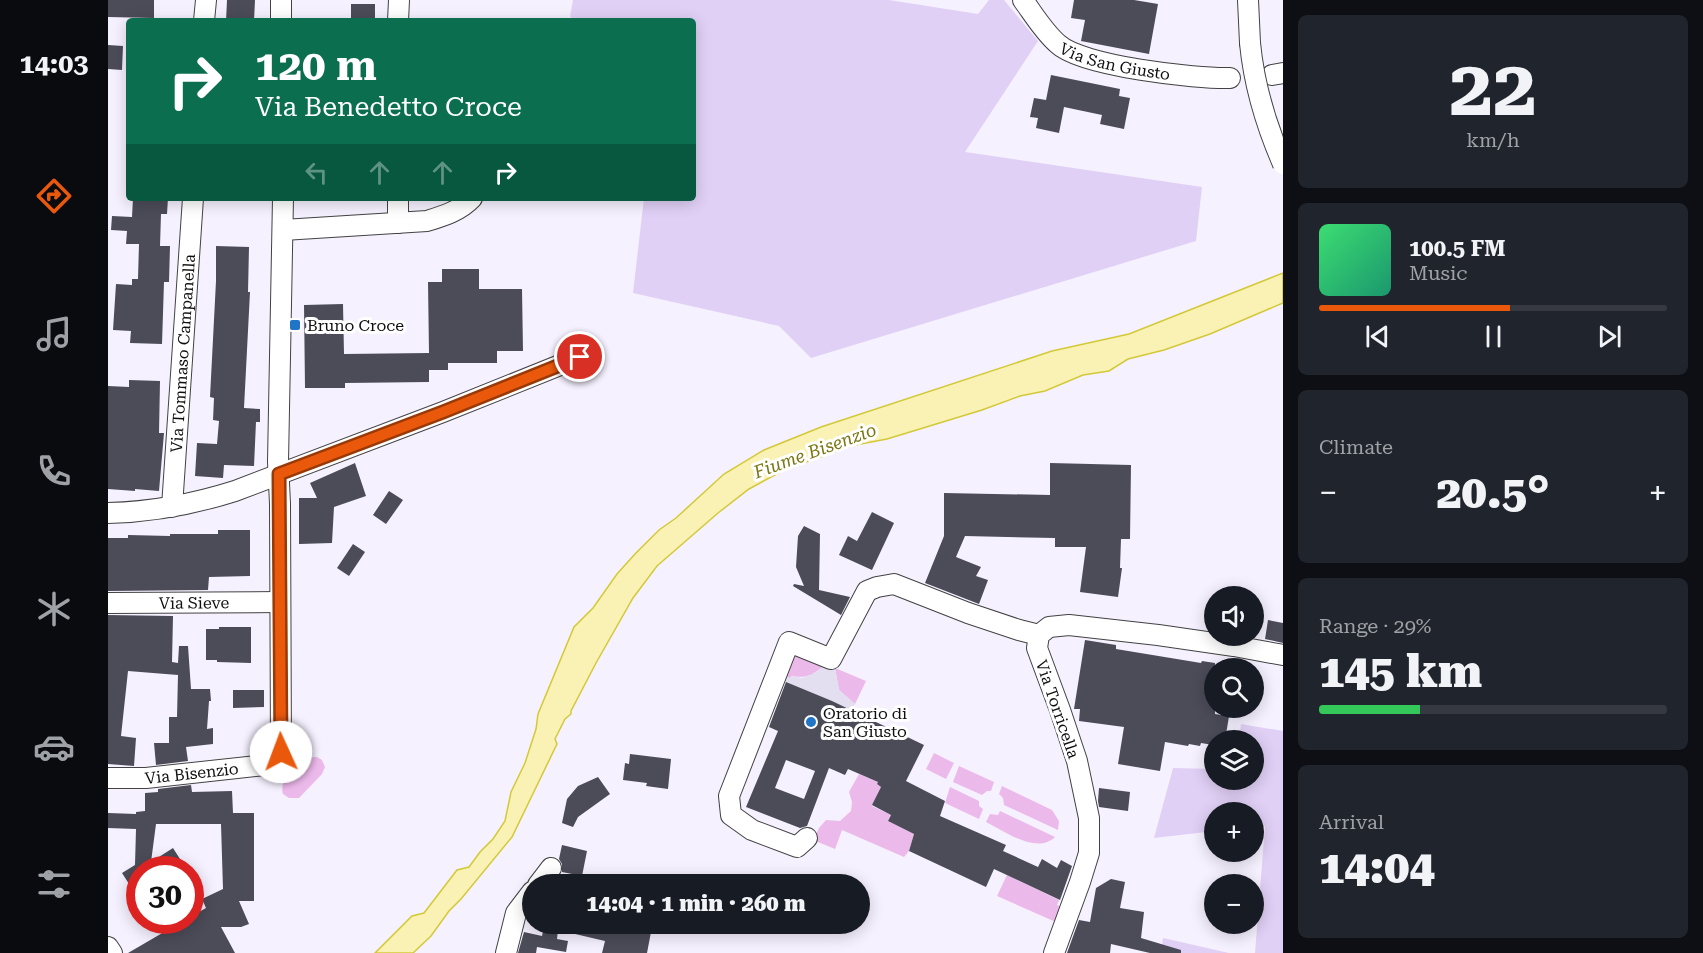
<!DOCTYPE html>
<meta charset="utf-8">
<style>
body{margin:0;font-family:"Roboto Serif",serif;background:#20242c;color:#f1f3f6;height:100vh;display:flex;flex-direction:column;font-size:22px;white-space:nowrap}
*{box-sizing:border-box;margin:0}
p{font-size:20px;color:#9ea1a6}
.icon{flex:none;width:33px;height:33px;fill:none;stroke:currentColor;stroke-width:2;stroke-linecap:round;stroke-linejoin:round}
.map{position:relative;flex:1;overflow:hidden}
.drawer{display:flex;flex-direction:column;gap:15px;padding:15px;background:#0d0f14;width:420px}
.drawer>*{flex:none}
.hud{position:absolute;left:18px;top:18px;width:570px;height:183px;border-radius:6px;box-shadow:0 3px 15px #0003;background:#0b6e4f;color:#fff;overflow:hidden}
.buttons{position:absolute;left:1096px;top:586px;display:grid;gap:12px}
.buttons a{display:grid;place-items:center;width:60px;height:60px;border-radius:50%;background:#171b24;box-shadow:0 3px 15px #0003;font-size:30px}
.speed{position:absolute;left:18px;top:856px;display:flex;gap:12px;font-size:30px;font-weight:700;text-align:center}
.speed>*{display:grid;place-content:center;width:78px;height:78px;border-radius:50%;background:#171b24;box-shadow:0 3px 15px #0003;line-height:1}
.speed .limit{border:9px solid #d22;background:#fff;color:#111}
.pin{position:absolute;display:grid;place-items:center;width:51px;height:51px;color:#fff;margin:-26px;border:3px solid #fff;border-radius:50%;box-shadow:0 2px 6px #0007}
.me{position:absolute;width:66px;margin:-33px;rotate:358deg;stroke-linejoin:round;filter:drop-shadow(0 0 4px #0008)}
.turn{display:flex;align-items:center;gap:21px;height:126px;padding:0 30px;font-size:27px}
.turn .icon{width:78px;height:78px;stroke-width:2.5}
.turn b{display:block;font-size:42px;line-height:51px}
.lanes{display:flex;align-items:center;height:57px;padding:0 30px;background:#0003;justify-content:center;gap:30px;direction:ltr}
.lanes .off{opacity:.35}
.big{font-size:45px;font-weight:800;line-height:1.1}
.drawer .tile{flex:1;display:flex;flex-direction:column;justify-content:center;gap:9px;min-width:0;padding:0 21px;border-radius:9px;background:#20242c}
.drawer .dial{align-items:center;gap:0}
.dial b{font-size:78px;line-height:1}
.song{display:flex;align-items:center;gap:18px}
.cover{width:72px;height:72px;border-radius:9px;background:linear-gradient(135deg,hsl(140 70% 55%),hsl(160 70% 35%))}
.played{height:6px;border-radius:3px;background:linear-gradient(90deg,#ea580c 55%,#363941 55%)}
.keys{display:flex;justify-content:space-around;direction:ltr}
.heat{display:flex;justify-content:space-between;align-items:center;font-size:33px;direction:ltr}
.charge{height:9px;border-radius:4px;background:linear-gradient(90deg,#34c759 29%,#363941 0)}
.trip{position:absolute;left:414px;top:874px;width:348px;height:60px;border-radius:30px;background:#171b24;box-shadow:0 3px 15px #0003;font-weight:800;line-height:60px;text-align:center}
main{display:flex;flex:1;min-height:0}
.tabs{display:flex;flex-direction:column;width:108px;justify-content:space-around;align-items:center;background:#090b0e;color:#9ea1a6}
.tabs .icon{width:42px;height:42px}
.tabs .selected{color:#ea580c}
.tabs b{font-size:27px;color:#f1f3f6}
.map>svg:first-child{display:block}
.farmland{fill:#e1d0f6}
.green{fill:#ecb9eb}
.plaza{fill:#e4dff0}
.water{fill:#f9f2b4;stroke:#d3c938;stroke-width:1.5}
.building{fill:#4b4c58;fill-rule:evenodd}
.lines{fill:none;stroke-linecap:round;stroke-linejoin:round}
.minor-casing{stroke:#424242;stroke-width:22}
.minor{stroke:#fff;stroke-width:20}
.minor-bridge-casing{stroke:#424242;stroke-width:22;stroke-linecap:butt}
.minor-bridge{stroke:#fff;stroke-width:20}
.route-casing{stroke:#983908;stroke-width:15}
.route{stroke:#ea580c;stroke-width:10}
.poi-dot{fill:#2175c6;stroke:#fff;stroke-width:2}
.labels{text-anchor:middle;stroke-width:6;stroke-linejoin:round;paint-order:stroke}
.street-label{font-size:16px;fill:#0f0f0f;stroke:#fff}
.poi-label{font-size:16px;fill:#0f0f0f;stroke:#fff;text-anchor:start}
.water-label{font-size:18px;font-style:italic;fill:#7a7712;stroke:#fff}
</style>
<main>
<nav class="tabs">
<b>14:03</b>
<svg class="icon selected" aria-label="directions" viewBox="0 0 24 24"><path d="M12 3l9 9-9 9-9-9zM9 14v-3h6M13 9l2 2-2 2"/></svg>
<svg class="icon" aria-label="music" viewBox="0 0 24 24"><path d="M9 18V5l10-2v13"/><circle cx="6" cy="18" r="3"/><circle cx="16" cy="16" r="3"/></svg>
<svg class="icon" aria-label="phone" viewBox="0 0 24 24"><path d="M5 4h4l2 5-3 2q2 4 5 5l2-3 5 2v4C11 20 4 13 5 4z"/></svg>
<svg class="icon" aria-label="climate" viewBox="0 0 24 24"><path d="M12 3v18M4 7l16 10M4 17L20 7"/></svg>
<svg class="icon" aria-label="car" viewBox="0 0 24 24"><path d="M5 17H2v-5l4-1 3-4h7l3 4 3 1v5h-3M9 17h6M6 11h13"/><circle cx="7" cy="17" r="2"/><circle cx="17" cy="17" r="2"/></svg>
<svg class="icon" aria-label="filters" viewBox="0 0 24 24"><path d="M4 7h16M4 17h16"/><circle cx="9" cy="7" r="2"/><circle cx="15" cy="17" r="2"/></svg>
</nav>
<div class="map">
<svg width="1175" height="953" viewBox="0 0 1175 953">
<rect width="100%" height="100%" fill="#f6f1ff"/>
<path class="farmland" d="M465 0H781L870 14 881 0H896L930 41 857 152 1094 187 1088 241 703 358 671 326 525 293 536 198H585V21H473L462 17Z
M1133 724 1175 731V953H1147L1157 826 1146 827V813H1107V831L1046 838 1065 768 1107 769V780H1146V741H1131Z
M1055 938 1121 953H1053Z"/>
<path class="green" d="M686 651 718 664C707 674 699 679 684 676L682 678 676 676Z
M727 668 758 681 747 704 731 690Z
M826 753 846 763 838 779 818 769Z
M209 757 214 760 217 767 214 774 191 798H181L175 794C171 779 185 763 199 758 202 757 206 757 209 757Z
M851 766 886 782 883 791H879L874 795 845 782Z
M751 774 770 782 769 784 773 787 764 806 783 815 780 821 806 834 801 851 796 857 734 830 727 849 705 840 711 828 718 820 732 821 743 811 744 802 741 792Z
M894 786 944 810 951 821 950 830 896 805 895 798 891 794Z
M842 787 871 801V806L875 809 871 819 837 803Z
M892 811 947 837C929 855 896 831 878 822L882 814 890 815Z
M899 875 951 900 949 905 958 909 950 923 889 896Z"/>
<path class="plaza" d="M718 664 727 668 731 690 747 704 744 710 674 681 676 676 682 678 684 676 694 678 702 675 709 672Z"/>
<path class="water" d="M1175 273V303L1102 334 1056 350 1020 359 1001 371 975 375 937 391 912 396 874 410 779 439 742 446 721 454 678 469 641 489 610 513 549 566 525 598 488 663 463 711V714L457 719 447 739 449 744 404 837 353 899 341 911 323 936 305 953H267L304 916 316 913 349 870 361 867 372 852 385 839 397 821 403 792 417 763 428 729 430 714 466 627 485 608 509 574 527 554 551 530 568 518 616 474 656 450 713 427 944 351 1021 334Z"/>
<path class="building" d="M0 0H46V18L0 17Z
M119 0H147L146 21H118Z
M966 0H1026L1050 4 1041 54 973 41 977 20 963 18Z
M243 4H267V21H243Z
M0 45 15 46 14 70 0 69Z
M943 75 1012 89 1011 96 1022 98 1016 129 992 124 994 115 956 107 951 133 928 128 930 118 922 117 926 98 938 100Z
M25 198H60L59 214H53L52 246H62L61 282H56L54 344 22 343 23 331 5 330 8 284 24 285V279H30L31 244H18L19 231 3 230 4 216 24 217Z
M108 246 141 247 140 292H142L136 408 152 409V422H148L146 466 116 465 115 478 87 476 89 443 109 444 111 421 105 420 106 398 102 397 108 281Z
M334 269H371V289H414L415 351H389V363H340V370H321V382L237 383V388H197L196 305 235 304 236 354 321 353 320 282H334Z
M21 380 52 381 51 433H56L51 491 27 489V491L0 489V386L21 387Z
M247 463 258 496 226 507 224 543 191 544V498H209L202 483Z
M942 463 1023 465 1022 539H1013L1012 568H1014L1010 597 972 592 978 547H947V538L857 536 848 557 873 567 868 576 880 580 871 604 817 583 836 536V493L942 495Z
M281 491 295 500 278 524 265 515Z
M764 512 786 523 764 570 731 555 740 536 749 541Z
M696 526 712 534 711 590 742 597 733 615 685 586 686 584 696 586 688 567 690 536Z
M110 530H142V576L101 577 100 590 0 591V538H20V535L62 536V534H110Z
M245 544 257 552 241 576 229 568Z
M0 615 65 616 64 662 70 663 71 646H80L83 689H102L103 701H101L99 729 105 728V744L78 747 80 761 48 765 46 743H61V717H69L70 675 20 671 13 736 28 738 26 766 0 764Z
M1160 620 1175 623V643L1157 639Z
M111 627H143V663L109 662V660H98V629H111Z
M977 640 1008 645V649L1093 663 1094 661 1107 663V714L1121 716 1117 741H1107L1105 745 1093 743 1092 746 1081 744 1080 746 1057 742 1052 771 1010 764 1016 727 971 721 972 709H966Z
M678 682 724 701 816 745 798 781 837 801 832 816 898 845 895 851 930 867 934 859 949 868 953 860 964 866 952 900 886 869 878 887 801 851 806 834 780 821 783 815 764 805 773 787 769 784 770 782 740 769 737 775 721 768 699 826 692 828 638 807 670 731 661 727ZM678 760 707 771 696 799 667 788Z
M125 690H156V707L125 708Z
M522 754 563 759 560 789 538 786 539 783 515 780 517 763 521 764Z
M490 777 502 794 470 817 465 827 454 823 459 799 470 786Z
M83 785 84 792 124 791 125 813H146V901H131L141 924 133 927H113L127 953H20L75 921H82V917L98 908 94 899 115 889 113 824H48L43 862 65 848 79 870H32V901L14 873 27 865 28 829 0 828V813L28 814V812L37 811V793L50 792V789Z
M991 788 1022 792 1020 811 991 807 990 801Z
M454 845 479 851 474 876 454 872V864L451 859Z
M1003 879 1017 882 1012 908 1036 912 1033 938 1073 950V953H1042L1003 944 1002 953H959L971 920 982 922 988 888Z
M446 924H531L529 930 543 932 539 953H494L497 941 450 930 449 939 460 941 458 952 429 947 428 953H410L416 932 434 936 436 926 446 927Z"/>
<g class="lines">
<defs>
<g id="minor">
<path d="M173 0V21"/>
<path id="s1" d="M915 0C926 15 936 32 950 44 973 66 1088 79 1122 78"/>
<path d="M1140 0 1142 43"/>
<path d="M96 21 98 0"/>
<path d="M290 21 291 0"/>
<path d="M1164 75 1175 73"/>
<path d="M290 223V198"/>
<path d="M175 230 319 221C335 216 352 211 364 198"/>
<path id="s2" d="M64 507 85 198"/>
<path d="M0 513C43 512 86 504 127 491L335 412 472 357"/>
<path id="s3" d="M0 603 172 602"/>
<path id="s4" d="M0 778H38L166 764 173 752 172 504 170 462 175 198"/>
<path d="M699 838 689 847 644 830 623 815 621 796 681 642 723 659 759 591 769 587 786 584 860 613 911 630 931 635"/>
<path d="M430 885 443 868"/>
<path d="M0 947 4 953"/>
<path d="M398 953 408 913 424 892"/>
<path d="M946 953 972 882 981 853V818L969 761 952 710 929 648 931 635 941 627 961 625 1050 635 1126 646 1175 655"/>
</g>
</defs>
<use href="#minor" class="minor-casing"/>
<use href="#minor" class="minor"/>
<defs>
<path id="minor-bridge" d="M1142 43C1146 85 1158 125 1175 164"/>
</defs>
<use href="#minor-bridge" class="minor-bridge-casing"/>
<use href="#minor-bridge" class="minor-bridge"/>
</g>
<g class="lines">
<defs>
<path id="route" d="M173 752 171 474 335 412 472 357"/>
</defs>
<use href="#route" class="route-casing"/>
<use href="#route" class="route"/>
</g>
<g class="poi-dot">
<rect x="181" y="319" width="12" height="12" rx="3"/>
<circle cx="703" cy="722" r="6"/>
</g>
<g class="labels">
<g class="street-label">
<text dy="6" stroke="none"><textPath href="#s1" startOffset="117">Via San Giusto</textPath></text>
<text dy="6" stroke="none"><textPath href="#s2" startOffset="154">Via Tommaso Campanella</textPath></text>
<text dy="6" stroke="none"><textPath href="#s3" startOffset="86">Via Sieve</textPath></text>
<text transform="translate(950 709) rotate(71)" y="6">Via Torricella</text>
<text dy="6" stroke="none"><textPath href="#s4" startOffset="84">Via Bisenzio</textPath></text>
</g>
<g class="poi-label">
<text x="199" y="331">Bruno Croce</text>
<text x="715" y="719">Oratorio di<tspan x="715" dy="18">San Giusto</tspan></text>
</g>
<g class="water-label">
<text transform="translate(707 451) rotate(-20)" y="6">Fiume Bisenzio</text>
</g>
</g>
</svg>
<div class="buttons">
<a><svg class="icon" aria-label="sound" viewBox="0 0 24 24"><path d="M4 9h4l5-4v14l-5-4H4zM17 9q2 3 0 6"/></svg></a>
<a><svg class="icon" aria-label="search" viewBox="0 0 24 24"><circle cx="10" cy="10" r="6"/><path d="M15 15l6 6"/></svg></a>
<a><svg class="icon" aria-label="layers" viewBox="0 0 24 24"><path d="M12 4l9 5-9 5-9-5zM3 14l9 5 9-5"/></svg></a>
<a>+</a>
<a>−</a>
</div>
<div class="speed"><div class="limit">30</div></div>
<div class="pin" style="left:472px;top:357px;background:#d93025"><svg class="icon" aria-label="arrive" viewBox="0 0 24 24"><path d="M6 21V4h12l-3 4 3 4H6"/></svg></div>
<svg class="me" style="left:173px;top:752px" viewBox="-20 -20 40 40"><circle r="19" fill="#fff"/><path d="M0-13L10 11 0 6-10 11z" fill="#ea580c"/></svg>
<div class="trip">14:04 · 1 min · 260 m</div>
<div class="hud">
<div class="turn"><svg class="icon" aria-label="right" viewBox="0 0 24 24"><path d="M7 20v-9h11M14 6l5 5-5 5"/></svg><div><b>120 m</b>Via Benedetto Croce</div></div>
<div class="lanes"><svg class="icon off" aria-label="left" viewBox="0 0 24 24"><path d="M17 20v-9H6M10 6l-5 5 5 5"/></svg><svg class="icon off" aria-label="ahead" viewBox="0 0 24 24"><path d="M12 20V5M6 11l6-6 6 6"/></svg><svg class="icon off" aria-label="ahead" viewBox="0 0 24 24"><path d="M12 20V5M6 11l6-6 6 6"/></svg><svg class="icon" aria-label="right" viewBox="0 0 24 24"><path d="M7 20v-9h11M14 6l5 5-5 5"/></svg></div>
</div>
</div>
<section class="drawer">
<div class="tile dial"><b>22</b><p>km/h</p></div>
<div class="tile">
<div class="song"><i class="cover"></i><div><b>100.5 FM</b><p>Music</p></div></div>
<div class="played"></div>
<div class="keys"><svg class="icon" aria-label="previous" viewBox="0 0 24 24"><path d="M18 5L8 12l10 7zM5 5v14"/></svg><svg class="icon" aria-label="pause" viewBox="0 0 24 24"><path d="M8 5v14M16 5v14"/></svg><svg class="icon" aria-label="next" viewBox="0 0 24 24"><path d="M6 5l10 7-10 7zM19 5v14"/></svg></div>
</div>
<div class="tile"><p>Climate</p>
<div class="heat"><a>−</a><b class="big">20.5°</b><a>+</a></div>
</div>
<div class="tile"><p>Range · 29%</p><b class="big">145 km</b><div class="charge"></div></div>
<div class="tile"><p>Arrival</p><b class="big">14:04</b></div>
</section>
</main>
